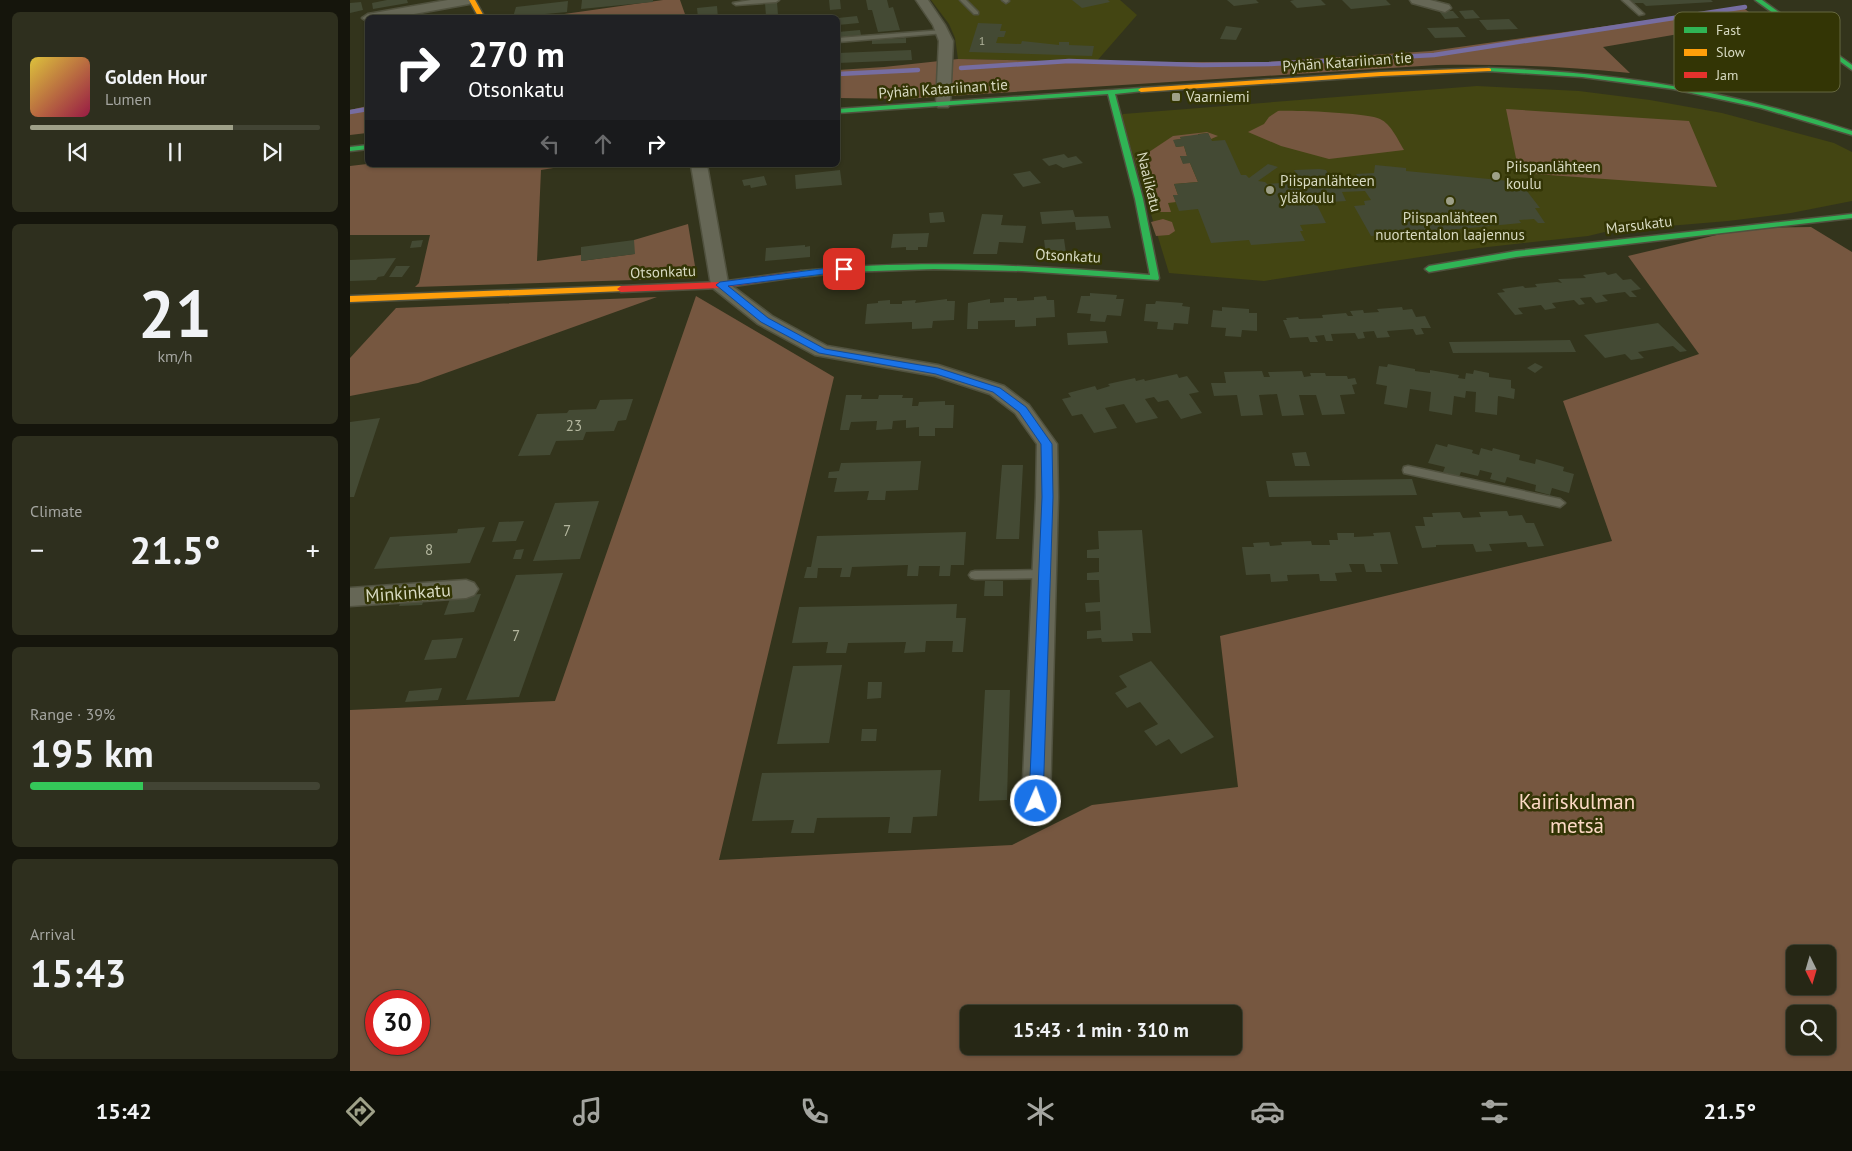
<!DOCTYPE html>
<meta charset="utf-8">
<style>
body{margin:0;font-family:"PT Sans",sans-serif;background:#2e2f1e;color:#f1f3f6;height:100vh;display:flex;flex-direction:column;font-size:19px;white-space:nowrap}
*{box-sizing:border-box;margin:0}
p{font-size:16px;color:#a4a5a0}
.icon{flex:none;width:28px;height:28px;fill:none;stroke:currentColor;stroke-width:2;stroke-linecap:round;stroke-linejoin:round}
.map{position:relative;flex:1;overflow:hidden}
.sheet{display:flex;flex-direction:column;gap:12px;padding:12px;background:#15150c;width:350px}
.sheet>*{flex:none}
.guide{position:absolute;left:15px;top:15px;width:475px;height:152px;border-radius:8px;box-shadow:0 1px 4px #0004,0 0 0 1px #424434;background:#202124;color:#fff;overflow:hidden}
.needle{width:32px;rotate:175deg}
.fabs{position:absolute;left:1436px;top:945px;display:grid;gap:10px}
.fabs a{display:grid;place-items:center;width:50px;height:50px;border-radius:8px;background:#262715;box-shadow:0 1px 4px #0004,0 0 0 1px #424434;font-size:25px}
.speed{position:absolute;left:15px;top:990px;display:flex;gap:10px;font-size:25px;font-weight:700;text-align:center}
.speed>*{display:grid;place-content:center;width:65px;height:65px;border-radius:50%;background:#262715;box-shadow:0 1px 4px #0004,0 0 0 1px #424434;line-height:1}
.speed .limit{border:8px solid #d22;background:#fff;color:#111}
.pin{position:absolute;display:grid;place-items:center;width:42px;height:42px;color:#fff;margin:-21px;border-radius:10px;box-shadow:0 2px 8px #0006}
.me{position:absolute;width:55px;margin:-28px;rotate:2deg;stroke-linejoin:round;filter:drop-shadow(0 0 4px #0008)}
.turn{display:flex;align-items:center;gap:18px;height:105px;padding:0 20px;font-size:22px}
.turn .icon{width:65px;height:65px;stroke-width:2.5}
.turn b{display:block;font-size:35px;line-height:42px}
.lanes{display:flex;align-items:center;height:48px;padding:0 20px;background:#0003;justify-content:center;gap:25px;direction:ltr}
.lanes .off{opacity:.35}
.big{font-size:38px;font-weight:700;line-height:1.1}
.sheet .card{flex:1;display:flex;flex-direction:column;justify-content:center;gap:8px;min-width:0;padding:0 18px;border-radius:8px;background:#2e2f1e}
.sheet .dial{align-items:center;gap:0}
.dial b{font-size:65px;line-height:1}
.song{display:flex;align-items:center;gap:15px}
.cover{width:60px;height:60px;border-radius:8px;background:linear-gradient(135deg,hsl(50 70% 55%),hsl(340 70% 35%))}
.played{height:5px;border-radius:2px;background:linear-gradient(90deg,#9ea088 70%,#424434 70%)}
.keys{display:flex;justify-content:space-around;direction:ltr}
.heat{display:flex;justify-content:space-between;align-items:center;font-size:28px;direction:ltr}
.charge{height:8px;border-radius:4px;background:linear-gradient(90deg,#34c759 39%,#424434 0)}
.trip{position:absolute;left:610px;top:1005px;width:282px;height:50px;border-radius:8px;background:#262715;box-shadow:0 1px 4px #0004,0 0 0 1px #424434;font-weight:700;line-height:50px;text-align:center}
.tabs{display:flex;height:80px;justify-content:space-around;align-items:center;background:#0f1008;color:#a4a5a0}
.tabs .icon{width:35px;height:35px}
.tabs .current{color:#9ea088}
.tabs b{font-size:22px;color:#f1f3f6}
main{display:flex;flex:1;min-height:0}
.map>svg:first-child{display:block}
.built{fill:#434512}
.green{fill:#765740;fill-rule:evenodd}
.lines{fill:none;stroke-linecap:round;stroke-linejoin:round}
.stream{stroke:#766da1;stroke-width:4.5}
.building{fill:#444a34}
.lane-casing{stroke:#50513e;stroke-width:3}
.street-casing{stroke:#50513e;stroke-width:3}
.fast-casing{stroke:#50513e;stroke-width:3}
.slow-casing{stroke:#50513e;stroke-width:3}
.jam-casing{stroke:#50513e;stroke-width:3}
.lane{fill:#666756;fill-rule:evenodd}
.street{fill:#666756;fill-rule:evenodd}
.fast{fill:#30b455;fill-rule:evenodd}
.slow{fill:#ff9f0a;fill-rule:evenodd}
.jam{fill:#e5322d;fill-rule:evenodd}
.route{fill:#1a73e8;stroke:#114b97}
.poi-dot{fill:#9ea088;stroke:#333505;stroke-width:2}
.labels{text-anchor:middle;stroke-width:5;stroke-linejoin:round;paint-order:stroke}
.far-number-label{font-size:12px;fill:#b3b69e}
.far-street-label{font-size:15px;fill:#d8dac2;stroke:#333505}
.far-poi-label{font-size:15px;fill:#d8dac2;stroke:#333505;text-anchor:start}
.number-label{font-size:15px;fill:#b3b69e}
.street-label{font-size:18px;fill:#d8dac2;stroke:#333505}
.near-park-label{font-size:21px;fill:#fcd9c5;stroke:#333505}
.key{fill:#333505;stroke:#65673e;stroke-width:1}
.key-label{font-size:14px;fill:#d8dac2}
</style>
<main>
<section class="sheet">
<div class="card">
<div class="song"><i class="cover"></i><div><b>Golden Hour</b><p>Lumen</p></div></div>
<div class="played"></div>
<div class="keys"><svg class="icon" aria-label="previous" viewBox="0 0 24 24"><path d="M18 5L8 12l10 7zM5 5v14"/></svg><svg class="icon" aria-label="pause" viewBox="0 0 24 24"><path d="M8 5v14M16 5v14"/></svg><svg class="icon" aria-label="next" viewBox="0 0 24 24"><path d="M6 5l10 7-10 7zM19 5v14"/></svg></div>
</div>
<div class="card dial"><b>21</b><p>km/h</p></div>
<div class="card"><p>Climate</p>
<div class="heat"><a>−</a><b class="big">21.5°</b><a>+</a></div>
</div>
<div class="card"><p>Range · 39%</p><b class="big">195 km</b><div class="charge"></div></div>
<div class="card"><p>Arrival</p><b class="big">15:43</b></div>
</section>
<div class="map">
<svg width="1502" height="1071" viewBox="0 0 1502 1071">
<rect width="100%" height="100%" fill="#33341c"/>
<path class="built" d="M581 0H770L787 15 746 62 608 59 605 38 599 24Z
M1127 86 1229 91 1300 100 1372 113 1484 143 1502 152V201L1441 213 1378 221 1259 231 1238 236 1129 248 914 281 819 273 771 116 773 114Z"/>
<path class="green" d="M313 0H330L336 17 186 18Z
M1392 7 1410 20 1253 47 1280 73C1216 66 1151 64 1087 65L554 99 488 98V70L534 67 608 59 746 62H918L1081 51Z
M17 106V133L0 135V110Z
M1156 109 1339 121 1367 187 1169 173Z
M928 111C945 110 1018 113 1030 119 1041 124 1048 140 1054 150L979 159 931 146 898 132 914 124 919 117Z
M857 132 868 136 861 139 858 133 848 134V136L830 137 831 139 824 140 826 147 834 146 837 156H830L833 163H840L848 182 824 184 828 195H823L826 202 818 203 821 212H800L786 158 799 152 823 136Z
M17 164 222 165 191 170 187 261 231 255V261L284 254V240L338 224 347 278 65 287 69 283 80 235H0V166Z
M813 219 822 222 825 231 819 235 806 236 801 222Z
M1461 227 1502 252V1071H0V710L205 701 346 296 484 377 369 860 662 845 742 805 888 787 870 636 1262 541 1213 401 1349 354 1278 256 1396 228ZM1445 954H1478V986H1445ZM26 1001H69V1044H26ZM619 1014H884V1046H619ZM1445 1014H1478V1046H1445Z
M307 297 68 383 0 396V358L46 308Z"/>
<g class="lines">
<path class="stream" d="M611 68 719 61 852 65 919 64 1084 55 1395 7
M488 74 568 70
M0 112 18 109"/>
</g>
<path class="building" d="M37 0H57L58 3 23 9 22 3Z
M232 0H303V2L231 9Z
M479 0H490L491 9 480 10Z
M516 0H537L539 8 543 7 550 30 528 32 522 10H518Z
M722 0H758L760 2 732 8Z
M877 0H906L909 3 884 6Z
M944 0H971L976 5 947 8 940 1Z
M992 0H1036L1041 5 1001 9Z
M1281 0H1361L1363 2 1296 6 1293 3H1284Z
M218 1 217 12 163 17 166 7Z
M11 2 13 10 0 13V3Z
M427 2 428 15 416 16 415 3Z
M367 6 368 18H348L347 8Z
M1123 10 1130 18 1115 19 1109 11Z
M1089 11H1103L1109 18 1095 19Z
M507 16 509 23 488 25V18Z
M1159 19 1168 29 1137 30 1129 20Z
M628 23 652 24 650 31H656L654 37H648L646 43 671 44 672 41 709 45V42H719V45L744 46 742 56 619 52Z
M876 26 892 28 886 40 870 39Z
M1108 27 1116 37 1085 38 1077 28Z
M510 30 511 35 488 37V32Z
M556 38V43L522 44V40Z
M561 50 562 60 488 63V53Z
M858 133 862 141 875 140 891 175H896L899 178 918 164 928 167 908 181 915 182 917 184 944 182 943 180 949 179 944 170 969 169 976 170 986 188 1013 187 1006 174 1024 173 1025 165 1056 168V171L1170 182 1190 208H1185L1195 223H1188L1184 219 1169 220 1171 223 1078 232 1080 235 1051 237 1049 234 1021 236 1004 206 1015 205 1014 201 1021 200 1015 191 992 192 996 201 966 203 976 223 950 225 953 231H950L955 241 901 245 899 240 861 243 848 209 829 211 823 195H828L824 184 848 182 840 163 833 164 830 156H837L834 146 826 147 823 140 831 139 830 137Z
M714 154 718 158 726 156 733 163 713 168 706 164 699 166 692 159Z
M490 170 492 185 446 189 445 175Z
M680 171 691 183 673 187 663 174Z
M414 176 417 185 401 188 400 185 394 186 392 180Z
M723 210 725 217 758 216 761 228 726 230 725 222 692 224 690 212Z
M593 212 595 222 580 223 579 213Z
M632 214 653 215 651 225 676 226 673 243 649 242 647 254H623Z
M579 233 577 247H568V250H556V247L541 248 543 234Z
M714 239 716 253 696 255 694 240Z
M73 240 71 247 60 248 62 241Z
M284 240 285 254 231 261V247Z
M455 245V247L460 246V257L415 261 416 248Z
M492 250 490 261H479L480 251Z
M46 258 34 276 28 277 26 280 0 281V260Z
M46 266H60L52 277H39Z
M1255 272 1258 275 1266 273 1273 280 1281 279 1291 289 1281 291 1287 297H1280L1275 292 1252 295 1258 301 1246 303 1241 297 1230 298 1235 304 1229 305 1224 300 1202 303 1206 308 1195 310 1191 305 1168 308 1173 314 1165 315 1147 293 1155 292 1152 289 1173 286 1175 288 1187 287 1185 284 1207 282 1212 283 1208 279 1236 278 1233 275Z
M740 293 767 295 766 299H774L771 316 757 315 755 322 740 321 741 314 727 313 731 296H740Z
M696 296 697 300H704L705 317 686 318V326L665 327V320L628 321V329H617L618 303 640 299V303L654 302V298H667V301L684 300V297Z
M597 299V301H605L604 320 583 321 582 328 562 329V322L515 324 517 304 528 303V301L540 300V304H552V301L566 300 565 303Z
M806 301 833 303 832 306 840 307 838 324 824 323 823 330 807 329 808 322 794 321 796 304H805Z
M872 307 899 309V313H907V331L892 330 891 337 875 336 876 328 861 327 863 310 872 311Z
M1052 307 1053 310 1062 309 1066 317 1075 316 1081 328H1071L1074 334 1066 335 1063 329 1037 331 1040 337 1027 338 1024 331 1013 332 1015 338 1008 339 1005 333 981 334 983 341H976L974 335 965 336 968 342H960L958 337 940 338 933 320H937L936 318 948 317 949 319 973 318 972 315 996 313 998 316H1003L1000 311 1013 310 1014 313 1029 312 1027 309Z
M1308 323 1337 351 1330 352 1323 346 1288 352 1294 358 1281 360 1275 354 1255 358 1234 335Z
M756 331 758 343 718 345 717 333Z
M1220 340 1226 352 1103 353 1099 342Z
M1185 363 1193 367 1185 373 1177 368Z
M1038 364 1065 369V371L1080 373V370L1109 375 1108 378 1115 379 1116 373 1123 374 1124 370 1139 373V377L1161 380V388L1165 389 1164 399 1148 396 1147 415 1125 412 1126 392 1116 391 1115 398 1104 396 1102 415 1079 411 1081 392 1060 389 1057 408 1034 404 1037 386 1026 384 1029 366 1037 367Z
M912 371 914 377H920L918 372 952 371 954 377 961 376 960 373H975L976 376H997L998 379 1005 378 1007 384 1002 385 1005 394 990 395 995 414 972 415 966 395H949L954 415 932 416 927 394 909 395 913 415 891 416 887 395 864 396 861 383H876L874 372Z
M827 374 829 378 837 376 849 392 839 394 852 413 831 419 818 400 808 402 804 397 795 399 808 418 786 423 774 404 755 408 767 428 744 433 732 414 722 416 712 399 721 397 718 393 745 386 747 390 760 386 758 384 785 378 786 381 794 379 795 381Z
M496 395H512L511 399H528L529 395H553L552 398H563L562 406H568L569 402 595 401V405H604L603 428H585V436H569V427L556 428V420L543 421 542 429 526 430 527 421 501 422 499 430H490Z
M283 399 276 420 268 421 264 431 236 432 233 440 206 441 200 455 168 456 187 414 217 413 219 410 246 409 250 400Z
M30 418 4 497H0V422Z
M1086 444 1097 447 1098 444 1123 450 1122 453 1129 455 1131 448 1142 451 1143 448 1170 455 1169 460 1185 464 1186 459 1214 467 1213 471 1224 474 1219 493 1202 488 1200 495 1185 491 1186 485 1157 477 1155 483 1140 479 1142 473 1130 470 1128 476 1111 472 1109 477 1093 472 1095 467 1078 463Z
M956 452 960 466H945L942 453Z
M571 461 568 490 536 491 535 500H517L519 491 484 492 487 478H478L479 472 489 471 491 463Z
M652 465H673L669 539H646Z
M1062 479 1067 495 919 497 916 481Z
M249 501 230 559 183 561 205 503Z
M1157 511 1159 516 1172 515 1176 523H1184L1194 546 1178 547 1176 542 1139 544 1142 551 1126 552 1123 544 1086 545V547L1072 548 1065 526H1075L1073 517H1083L1082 513 1110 512 1113 518 1131 517 1129 512Z
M174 521 166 541 142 542 149 522Z
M135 527 120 563 24 569 40 537 107 533 108 529Z
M792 530 801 633H782L783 641 752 642 751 638 737 639V631L751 630 750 611 736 612 735 603 750 602 749 580H737V573L749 572V558H737V550L749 549 748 531Z
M616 532 614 565H601L600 576H589L590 566H569L568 576H557L558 565 502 567 500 577H490L492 568H468L467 578H454L457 567H461L467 536Z
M1040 532 1048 564H1030L1032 572H1016L1014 564H999L1002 572 985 573 987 581H970L969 574 937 575 938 581 921 582 920 574 896 575 892 547H904L903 543 919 542 920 546 932 545 931 542 961 541 962 545H980L979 540H988L987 533H1004V537L1024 536 1023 533Z
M174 549 171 559H163L166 550Z
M213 573 169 697 116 700 166 575Z
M635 581H653V596H634Z
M131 594 124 612 94 615 101 596Z
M76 595 72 605 49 606 53 597Z
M607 604 606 618H616L613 652H602L603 641H576L575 652 554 653 556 642 498 643 496 653H476L478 642 442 643 449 607Z
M113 638 106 658 74 660 82 640Z
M801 661 864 737 831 754 819 739 806 746 794 731 808 724 790 702 777 708 765 693 777 687 769 676Z
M492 665 479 743 427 744 443 666Z
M518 682H532L531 698 517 699Z
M92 688 88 700 55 702 59 691Z
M635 690H660L657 800 629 801Z
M512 729H527L526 741H511Z
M591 770 587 816 563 817 561 833H538L540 817 467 818 464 833H441L444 820 402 821 412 773Z"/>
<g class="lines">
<defs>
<path id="lane" d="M401 0H429L426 2 386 5 383 3Z
M610 0H616L628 12V14H624Z
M652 0H658L659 1 656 3Z
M1272 0H1279L1294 14 1289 15Z
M593 30 596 32 595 33 488 42V38Z
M1453 31 1455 32V34L1412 41 1409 39Z
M1058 466 1210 499 1215 503 1210 507 1054 473 1053 470 1054 467Z
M694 570 698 571 700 574 698 577 694 578 625 579 621 578 619 575 621 572 625 571Z"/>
<path id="street" d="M98 0H125L119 4 42 18H18V22L12 18 18 14Z
M566 0H578L595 25 603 41 600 104 598 107H588L586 104 589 41 583 25Z
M1060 0H1080L1099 5 1101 8 1095 12 1062 3Z
M341 165H357L378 283 422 316 477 346 588 365 654 386 679 405 707 444 708 497 700 801 696 809 686 813 676 809 672 801 686 497 687 444 665 413 640 394 585 376 465 355 408 324 364 289 361 285Z
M116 580 124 583 128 589 124 595 116 598 0 606V588Z"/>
<path id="fast" d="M1405 0H1412L1502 65V70Z
M1139 68C1267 72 1380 91 1502 131V135L1411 108 1323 89 1232 77 1137 71V69Z
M791 88 793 89V91L765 94 793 199 809 278 808 280 672 271 584 269 495 272 451 277 447 274 451 271C568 259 683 265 800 275L785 199 758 94 488 113V109Z
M18 145V149L0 151V147Z
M1502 214V218L1166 257 1079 272 1075 269 1079 266 1166 251Z"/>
<path id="slow" d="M119 0H125L135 18H129Z
M1139 68 1141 69V71L1031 76 791 92 788 90 791 88 1031 72Z
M271 286 274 287V291L0 302V296Z"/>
<path id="jam" d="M451 271 455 274 454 276 370 288 271 292 267 289 271 286 370 282Z"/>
</defs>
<use href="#lane" class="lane-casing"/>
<use href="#street" class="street-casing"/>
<use href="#fast" class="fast-casing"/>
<use href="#slow" class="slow-casing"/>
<use href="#jam" class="jam-casing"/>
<use href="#lane" class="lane"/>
<use href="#street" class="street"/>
<use href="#fast" class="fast"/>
<use href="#slow" class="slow"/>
<use href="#jam" class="jam"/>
</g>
<path class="route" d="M494 266 498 267V271L378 286 418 318 475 349 588 368 650 388 676 407 702 444 703 497 693 801 691 805 686 807 681 805 679 801 692 497 691 444 669 412 643 392 586 374 469 353 411 322 366 285 370 282Z"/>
<g class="poi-dot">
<rect x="821" y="92" width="10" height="10" rx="2.5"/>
<circle cx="1146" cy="176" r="5"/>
<circle cx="920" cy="190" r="5"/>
<circle cx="1100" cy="201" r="5"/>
</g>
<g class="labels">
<g class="far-number-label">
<text x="632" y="45">1</text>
</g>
<g class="far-street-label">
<text transform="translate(997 62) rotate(-4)" y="5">Pyhän Katariinan tie</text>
<text transform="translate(593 89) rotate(-4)" y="5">Pyhän Katariinan tie</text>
<text transform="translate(799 182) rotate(76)" y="5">Naalikatu</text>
<text transform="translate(1289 225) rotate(-7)" y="5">Marsukatu</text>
<text transform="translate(718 256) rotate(3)" y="5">Otsonkatu</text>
<text transform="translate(313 272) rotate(-2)" y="5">Otsonkatu</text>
</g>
<g class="far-poi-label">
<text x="836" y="102">Vaarniemi</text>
<text x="1156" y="172">Piispanlähteen<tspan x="1156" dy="17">koulu</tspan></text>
<text x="930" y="186">Piispanlähteen<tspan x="930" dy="17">yläkoulu</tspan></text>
<text x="1100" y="223" text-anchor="middle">Piispanlähteen<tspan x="1100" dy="17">nuortentalon laajennus</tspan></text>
</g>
<g class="number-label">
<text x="224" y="431">23</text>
<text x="217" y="536">7</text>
<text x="79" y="555">8</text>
<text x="166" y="641">7</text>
</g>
<g class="street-label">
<text transform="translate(58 593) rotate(-4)" y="6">Minkinkatu</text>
</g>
<g class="near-park-label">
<text x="1227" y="809">Kairiskulman<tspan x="1227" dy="24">metsä</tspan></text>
</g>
</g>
<rect x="1324" y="12" width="166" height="80" rx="8" class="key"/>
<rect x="1334" y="27" width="23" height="6" fill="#30b455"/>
<rect x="1334" y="49" width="23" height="7" fill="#ff9f0a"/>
<rect x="1334" y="72" width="23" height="6" fill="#e5322d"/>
<g class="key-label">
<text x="1366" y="35">Fast</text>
<text x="1366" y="57">Slow</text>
<text x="1366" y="80">Jam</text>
</g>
</svg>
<div class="fabs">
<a><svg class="needle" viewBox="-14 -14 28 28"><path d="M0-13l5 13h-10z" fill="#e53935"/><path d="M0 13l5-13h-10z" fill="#a4a5a0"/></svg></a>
<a><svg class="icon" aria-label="search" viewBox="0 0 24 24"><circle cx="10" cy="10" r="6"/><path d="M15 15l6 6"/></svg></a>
</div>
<div class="speed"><div class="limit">30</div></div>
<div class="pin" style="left:494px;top:269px;background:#d93025"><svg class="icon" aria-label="arrive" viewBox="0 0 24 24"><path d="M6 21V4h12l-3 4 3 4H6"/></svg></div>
<svg class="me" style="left:686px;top:801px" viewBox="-20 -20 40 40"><circle r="17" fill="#1a73e8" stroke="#fff" stroke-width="3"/><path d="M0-11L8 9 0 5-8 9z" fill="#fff"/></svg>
<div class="trip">15:43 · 1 min · 310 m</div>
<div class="guide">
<div class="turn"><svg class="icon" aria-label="right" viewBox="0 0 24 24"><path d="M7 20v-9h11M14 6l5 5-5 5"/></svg><div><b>270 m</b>Otsonkatu</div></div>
<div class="lanes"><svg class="icon off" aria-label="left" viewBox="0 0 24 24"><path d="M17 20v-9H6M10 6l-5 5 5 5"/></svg><svg class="icon off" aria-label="ahead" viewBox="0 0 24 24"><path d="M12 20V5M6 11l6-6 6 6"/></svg><svg class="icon" aria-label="right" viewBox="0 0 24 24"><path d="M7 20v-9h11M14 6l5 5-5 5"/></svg></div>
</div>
</div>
</main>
<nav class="tabs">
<b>15:42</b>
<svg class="icon current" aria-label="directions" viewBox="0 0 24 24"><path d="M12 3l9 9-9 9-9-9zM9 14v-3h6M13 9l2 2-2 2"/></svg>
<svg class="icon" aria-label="music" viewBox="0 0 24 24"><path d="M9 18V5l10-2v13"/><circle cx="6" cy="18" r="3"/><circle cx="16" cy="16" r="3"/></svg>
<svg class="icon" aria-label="phone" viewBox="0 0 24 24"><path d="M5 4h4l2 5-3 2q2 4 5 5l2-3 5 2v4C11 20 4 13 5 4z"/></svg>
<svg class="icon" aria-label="climate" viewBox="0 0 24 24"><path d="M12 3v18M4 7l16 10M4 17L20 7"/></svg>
<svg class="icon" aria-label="car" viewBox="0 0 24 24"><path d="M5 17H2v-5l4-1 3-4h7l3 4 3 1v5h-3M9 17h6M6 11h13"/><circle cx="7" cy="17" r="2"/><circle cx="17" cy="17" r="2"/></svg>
<svg class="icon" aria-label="filters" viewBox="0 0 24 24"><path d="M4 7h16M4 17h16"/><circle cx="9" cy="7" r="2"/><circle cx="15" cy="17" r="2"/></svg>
<b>21.5°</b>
</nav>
